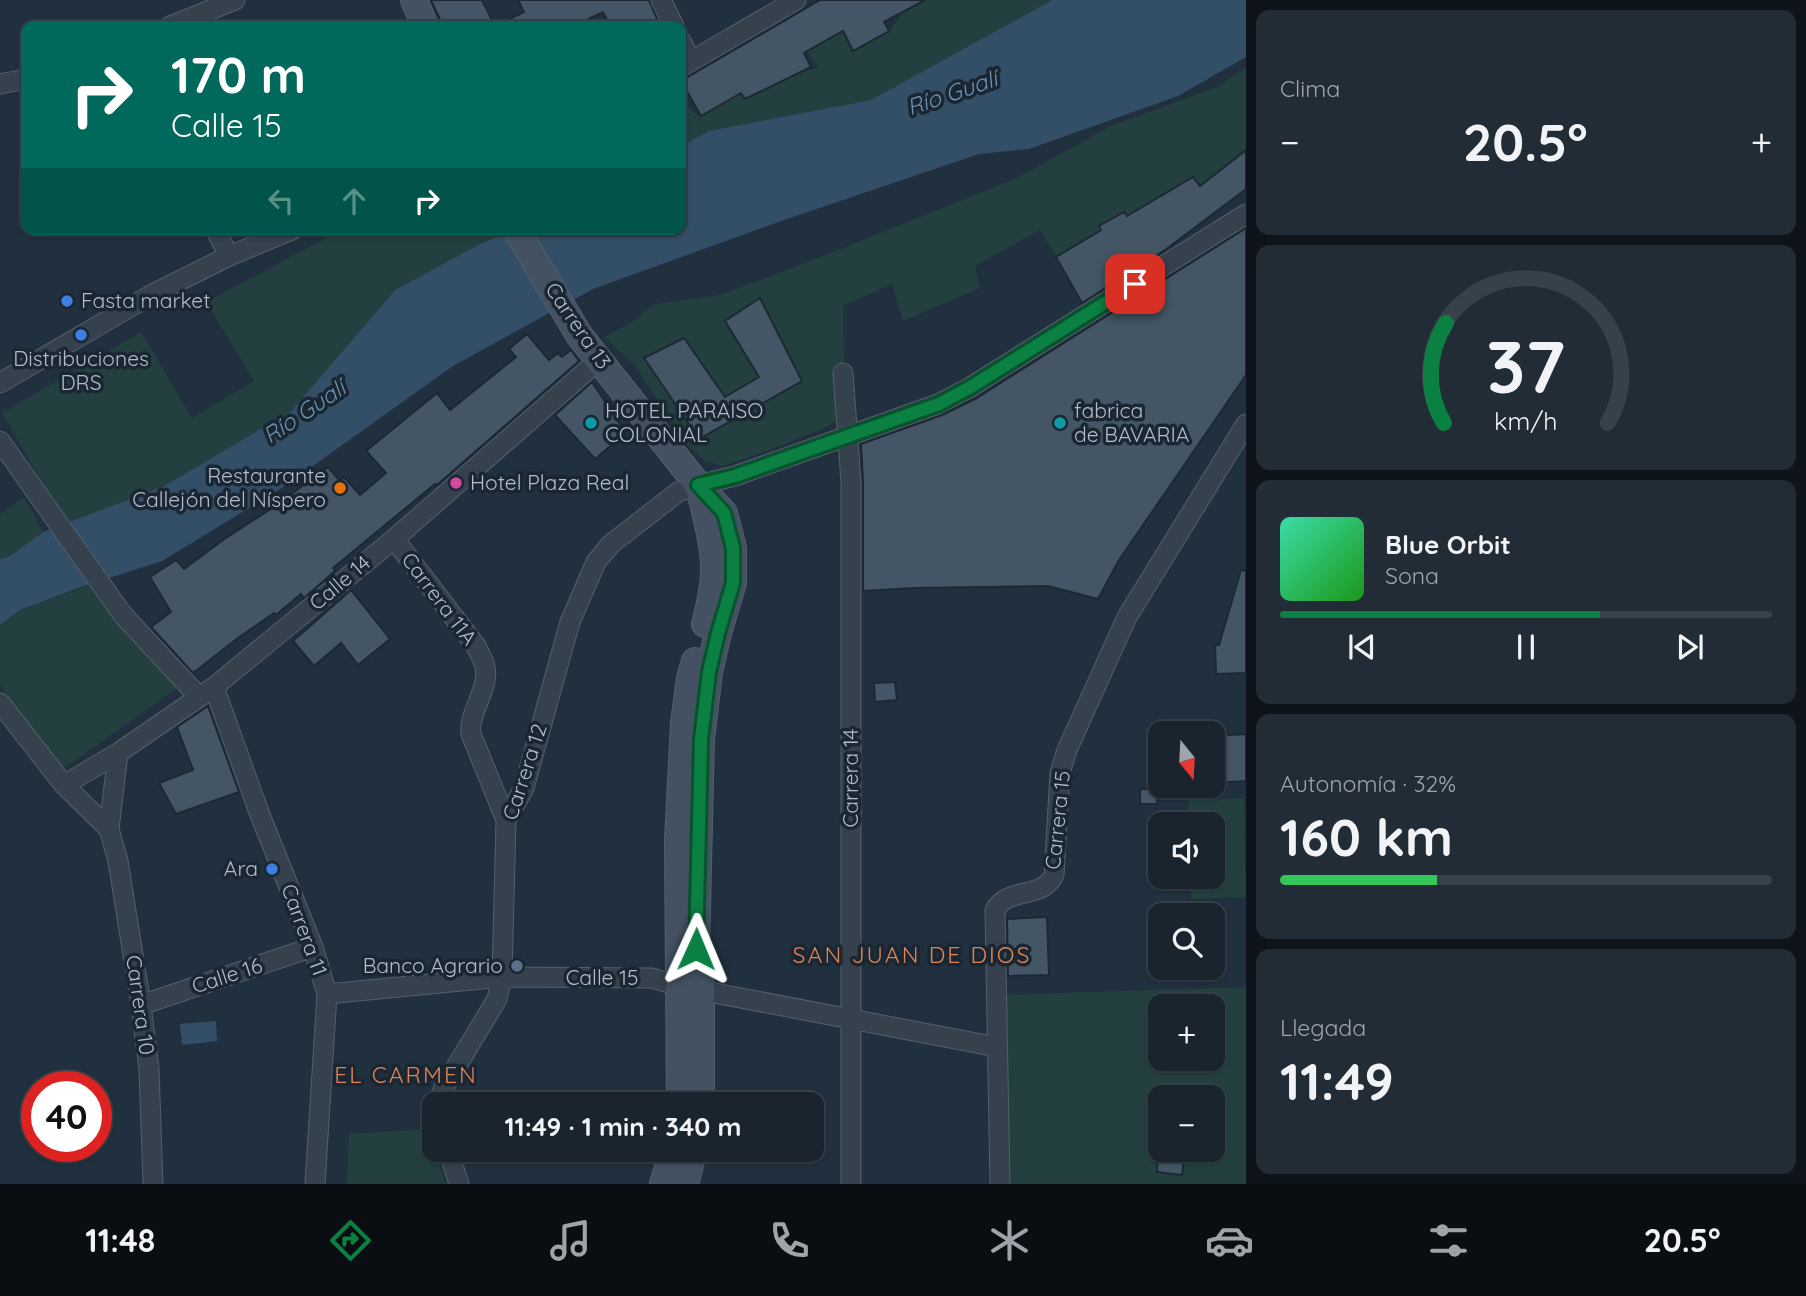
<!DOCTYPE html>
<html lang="es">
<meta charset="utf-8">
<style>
body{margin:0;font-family:Quicksand,sans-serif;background:#222c36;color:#f1f3f6;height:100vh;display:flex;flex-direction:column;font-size:26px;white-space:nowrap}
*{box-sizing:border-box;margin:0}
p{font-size:23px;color:#9fa4aa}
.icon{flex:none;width:38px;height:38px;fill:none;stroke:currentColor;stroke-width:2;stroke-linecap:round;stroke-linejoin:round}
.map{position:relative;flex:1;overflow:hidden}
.panel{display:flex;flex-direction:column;gap:10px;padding:10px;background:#0e1419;width:560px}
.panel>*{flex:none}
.top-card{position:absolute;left:21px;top:21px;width:665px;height:214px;border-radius:14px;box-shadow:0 2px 5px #0004,0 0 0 2px #37414a;background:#00695c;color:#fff;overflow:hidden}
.needle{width:46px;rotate:162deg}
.controls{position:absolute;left:1148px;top:721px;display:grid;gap:14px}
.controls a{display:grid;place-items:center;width:77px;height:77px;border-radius:14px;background:#19242e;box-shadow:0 2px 5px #0004,0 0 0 2px #37414a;font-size:35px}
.speed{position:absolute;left:21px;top:1071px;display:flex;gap:14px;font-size:35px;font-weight:700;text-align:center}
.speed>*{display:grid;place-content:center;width:91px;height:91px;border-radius:50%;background:#19242e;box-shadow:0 2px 5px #0004,0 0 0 2px #37414a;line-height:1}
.speed .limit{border:10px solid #d22;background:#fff;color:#111}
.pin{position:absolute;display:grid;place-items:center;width:60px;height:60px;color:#fff;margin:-30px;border-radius:14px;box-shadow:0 4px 10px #0006}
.me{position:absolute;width:77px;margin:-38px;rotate:1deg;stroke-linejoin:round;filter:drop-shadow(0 0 5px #0008)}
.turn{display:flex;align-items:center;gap:24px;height:147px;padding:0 35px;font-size:32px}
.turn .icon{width:91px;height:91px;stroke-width:2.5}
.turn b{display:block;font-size:49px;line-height:60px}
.lanes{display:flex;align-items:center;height:66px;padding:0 35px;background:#0003;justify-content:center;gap:35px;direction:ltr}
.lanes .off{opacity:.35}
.big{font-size:52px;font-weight:700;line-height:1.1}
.panel .card{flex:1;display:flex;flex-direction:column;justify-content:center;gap:10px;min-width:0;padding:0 24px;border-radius:14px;background:#222c36}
.panel .dial{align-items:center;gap:0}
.dial svg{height:182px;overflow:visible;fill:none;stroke:#37414a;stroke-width:7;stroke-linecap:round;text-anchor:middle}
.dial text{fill:#f1f3f6;stroke:none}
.song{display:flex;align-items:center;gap:21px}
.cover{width:84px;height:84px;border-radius:10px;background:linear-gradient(135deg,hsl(160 70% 55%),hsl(120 70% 35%))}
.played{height:7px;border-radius:4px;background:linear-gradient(90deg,#0b8043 65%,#37414a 65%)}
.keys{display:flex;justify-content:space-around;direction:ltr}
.heat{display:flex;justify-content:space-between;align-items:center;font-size:38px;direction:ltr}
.charge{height:10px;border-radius:5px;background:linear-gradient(90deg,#34c759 32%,#37414a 0)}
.trip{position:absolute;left:422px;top:1092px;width:402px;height:70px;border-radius:14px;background:#19242e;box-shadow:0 2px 5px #0004,0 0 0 2px #37414a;font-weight:700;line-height:70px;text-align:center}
.dock{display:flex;height:112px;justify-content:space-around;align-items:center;background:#0a0e12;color:#9fa4aa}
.dock .icon{width:49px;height:49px}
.dock .active{color:#0b8043}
.dock b{font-size:32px;color:#f1f3f6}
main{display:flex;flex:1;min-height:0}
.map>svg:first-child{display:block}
.green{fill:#233f3f;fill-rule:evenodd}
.water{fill:#334e67}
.building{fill:#445665;stroke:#1c2935;stroke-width:2}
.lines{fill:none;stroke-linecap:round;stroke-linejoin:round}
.street-casing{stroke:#53606c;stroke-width:21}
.secondary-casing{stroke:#53606c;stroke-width:28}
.street{stroke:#35424e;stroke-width:19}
.secondary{stroke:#435162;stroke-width:26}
.route-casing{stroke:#07532c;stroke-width:18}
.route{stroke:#0b8043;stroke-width:12}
.shop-dot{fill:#3f7fe0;stroke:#1a2733;stroke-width:2.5}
.culture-dot{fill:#0f9aa8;stroke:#1a2733;stroke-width:2.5}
.hotel-dot{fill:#d1479c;stroke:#1a2733;stroke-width:2.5}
.food-dot{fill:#e8710a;stroke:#1a2733;stroke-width:2.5}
.service-dot{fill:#5c6f8a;stroke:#1a2733;stroke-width:2.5}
.labels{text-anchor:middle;stroke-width:7;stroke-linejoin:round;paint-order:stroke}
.poi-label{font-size:21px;fill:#b1bdca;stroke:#1a2733;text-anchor:start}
.street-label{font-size:21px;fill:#b1bdca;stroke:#1a2733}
.water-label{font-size:23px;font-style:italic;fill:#6e91b0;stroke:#1a2733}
.neighbourhood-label{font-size:23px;letter-spacing:2px;fill:#de8457;stroke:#1a2733}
</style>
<main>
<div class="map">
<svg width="1246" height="1184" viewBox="0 0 1246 1184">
<rect width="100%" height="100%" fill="#21303e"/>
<path class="green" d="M924 0H1052L871 100 709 131 681 146V94L692 112 701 116 741 93 819 67 807 52 843 31 854 51 889 32 903 12Z
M1246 68V150L1200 186 1193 177 1127 216 1124 212 1101 230 1056 257 1040 230 975 266 980 288 903 321 892 284 843 306 845 416 822 429 764 452 723 466 704 460 685 443 635 365 604 337 631 323 655 304 720 295 826 255 1017 178 1111 126 1217 87Z
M343 229H504L505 233 476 246 395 290 291 411 164 486 70 522 52 499 2 413 141 332 192 418 254 381 206 302Z
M24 497 43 532 10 556 0 559V514Z
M95 583 183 684 73 762 58 771 0 684V625L20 610Z
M1244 798 1246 897 1191 899V877H1213V824H1189L1188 800Z
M1246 987V1184H1006L1002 995ZM1160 1006H1213V1059H1160ZM1160 1097H1213V1150H1160Z
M426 1129 446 1184H347L349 1134Z"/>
<path class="water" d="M1052 0H1246V57L1178 96 1029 149 979 154 784 220 593 289 453 366 282 488 162 561 81 587 20 610 0 625V559L10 556 43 532 164 486 291 411 395 290 476 246 513 229H681V146L709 131 871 100Z
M216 1021 217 1041 182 1045 180 1024Z"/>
<path class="building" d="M431 0H482L495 26 524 12 518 0H649L660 26H610L603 12 574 26H443Z
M820 0H925L884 22 889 31 853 51 843 31 804 53 811 67 745 99 741 93 701 116 681 81Z
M1246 150V189L1165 250 1082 303 1056 257 1101 230 1099 226 1124 212 1127 216 1193 177 1200 186Z
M1246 228V375L1119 560 1098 599 1048 586 914 588 863 591V482L861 444 942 415 975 399Z
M760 298 802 381 699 439 644 358 684 338 725 397 759 377 725 321Z
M527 334 549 360 558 353 562 357 571 350 579 361 437 485 435 484 333 568 335 571 304 598 301 594 276 615 274 613 238 638 193 673 151 627 171 612 150 577 176 560 184 569 223 540 278 504 328 467 340 481 344 477 360 495 386 473 366 451 437 393 450 410 516 357 509 349Z
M592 382 626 433 595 459 555 415Z
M1241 570 1246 571V673L1216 674 1215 645H1219Z
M351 590 390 639 358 665 341 643 314 666 293 641Z
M895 682 897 700 875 702 874 683Z
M208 706 239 792 176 814 159 783 193 770 177 727Z
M1246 734V781L1213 783V736Z
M1140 789H1157V804H1140Z
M1047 917 1049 975 1008 976 1007 919Z
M1158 1156 1184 1158 1182 1175 1157 1172Z"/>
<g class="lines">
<defs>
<path id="street" d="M661 0 674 26
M170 26 235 0
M681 41 691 61
M681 67 796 0
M0 84 26 79
M215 229 229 256
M843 373 851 482V1184
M0 383 149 296 229 256 294 229
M0 441 123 615 199 697
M394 539 476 646C479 653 484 660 485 667 490 689 468 712 471 734L506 820
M214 687 260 815 313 947 327 994 315 1184
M0 703 64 785 109 829
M118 753 109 829 118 861 141 1005 149 1069 153 1184
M64 785 118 753 214 687 394 539 599 360
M327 994 502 977 652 978 678 986 997 1047
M141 1005 313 947
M438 1104 444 1087 497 999 502 977 506 820 524 788 570 622 596 562 611 544 678 492 698 485 735 476 938 404 969 388 1246 214
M448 1150 459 1184
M1000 1184 995 910C1009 886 1042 900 1054 875L1060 773 1067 750 1127 617 1246 424"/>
<path id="secondary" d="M414 0 425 26
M516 229 579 335 698 485 724 513 733 548V583L718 633 709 672 701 739 696 949 701 990V1104
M699 487C705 512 713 538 714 564 715 583 710 605 705 624
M680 1104 678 840 684 723 690 678 695 661
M663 1184 673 1150
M685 1184 694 1150"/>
</defs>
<use href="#street" class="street-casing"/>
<use href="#secondary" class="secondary-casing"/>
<use href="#street" class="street"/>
<use href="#secondary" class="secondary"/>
</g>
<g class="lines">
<defs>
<path id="route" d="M696 949 701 739 709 672 718 633 733 583V548L724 513 698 485 735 476 939 404 969 388 1135 284"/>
</defs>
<use href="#route" class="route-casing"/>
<use href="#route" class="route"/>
</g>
<g class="shop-dot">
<circle cx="67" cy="301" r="7"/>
<circle cx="81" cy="335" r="7"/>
<circle cx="272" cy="869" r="7"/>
</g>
<g class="culture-dot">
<circle cx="591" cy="423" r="7"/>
<circle cx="1060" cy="423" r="7"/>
</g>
<circle class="hotel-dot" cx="456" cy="483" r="7"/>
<circle class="food-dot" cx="340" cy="488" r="7"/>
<circle class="service-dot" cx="517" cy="966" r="7"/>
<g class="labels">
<g class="poi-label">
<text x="81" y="308">Fasta market</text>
<text x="81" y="366" text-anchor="middle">Distribuciones<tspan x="81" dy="24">DRS</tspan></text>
<text x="605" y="418">HOTEL PARAISO<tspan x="605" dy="24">COLONIAL</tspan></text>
<text x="1074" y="418">fabrica<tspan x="1074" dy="24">de BAVARIA</tspan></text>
<text x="326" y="483" text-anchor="end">Restaurante<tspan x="326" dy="24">Callejón del Níspero</tspan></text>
<text x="470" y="490">Hotel Plaza Real</text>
<text x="258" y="876" text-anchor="end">Ara</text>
<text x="503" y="973" text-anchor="end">Banco Agrario</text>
</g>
<g class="street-label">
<text transform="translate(578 326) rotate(56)" y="7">Carrera 13</text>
<text transform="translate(340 583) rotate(-40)" y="7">Calle 14</text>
<text transform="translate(439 599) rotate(53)" y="7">Carrera 11A</text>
<text transform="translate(525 772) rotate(-72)" y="7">Carrera 12</text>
<text transform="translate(851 778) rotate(-90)" y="7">Carrera 14</text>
<text transform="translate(1058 820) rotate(-84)" y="7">Carrera 15</text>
<text transform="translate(304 930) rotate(70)" y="7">Carrera 11</text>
<text transform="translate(227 976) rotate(-18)" y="7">Calle 16</text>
<text x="602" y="985">Calle 15</text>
<text transform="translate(140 1005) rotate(82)" y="7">Carrera 10</text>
</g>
<g class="water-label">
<text transform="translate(952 93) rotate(-19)" y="8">Río Gualí</text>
<text transform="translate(304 412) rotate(-34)" y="8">Río Gualí</text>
</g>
<g class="neighbourhood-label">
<text x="912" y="963">SAN JUAN DE DIOS</text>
<text x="406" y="1083">EL CARMEN</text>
</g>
</g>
</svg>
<div class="controls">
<a><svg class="needle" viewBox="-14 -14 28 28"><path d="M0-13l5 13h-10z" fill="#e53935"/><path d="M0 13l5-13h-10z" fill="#9fa4aa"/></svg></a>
<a><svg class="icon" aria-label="sound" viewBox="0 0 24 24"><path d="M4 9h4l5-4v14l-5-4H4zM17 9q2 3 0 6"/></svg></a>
<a><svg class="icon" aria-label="search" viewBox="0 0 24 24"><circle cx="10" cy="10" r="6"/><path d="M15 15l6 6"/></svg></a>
<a>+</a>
<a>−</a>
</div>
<div class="speed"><div class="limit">40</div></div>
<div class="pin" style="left:1135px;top:284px;background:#d93025"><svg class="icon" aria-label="arrive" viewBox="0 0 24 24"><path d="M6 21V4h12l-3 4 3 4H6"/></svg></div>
<svg class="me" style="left:696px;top:949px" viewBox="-20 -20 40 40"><path d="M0-17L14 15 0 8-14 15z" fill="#0b8043" stroke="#fff" stroke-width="4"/></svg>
<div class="trip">11:49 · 1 min · 340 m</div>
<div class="top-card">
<div class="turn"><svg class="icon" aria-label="right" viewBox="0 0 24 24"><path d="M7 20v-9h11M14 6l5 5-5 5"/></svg><div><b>170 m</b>Calle 15</div></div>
<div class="lanes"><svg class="icon off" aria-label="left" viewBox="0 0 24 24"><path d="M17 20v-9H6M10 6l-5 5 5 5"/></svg><svg class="icon off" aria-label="ahead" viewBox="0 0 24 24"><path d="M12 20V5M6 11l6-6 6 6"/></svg><svg class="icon" aria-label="right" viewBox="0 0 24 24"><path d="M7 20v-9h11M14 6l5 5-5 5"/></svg></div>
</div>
</div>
<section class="panel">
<div class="card"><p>Clima</p>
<div class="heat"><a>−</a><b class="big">20.5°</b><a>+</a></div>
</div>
<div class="card dial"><svg viewBox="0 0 100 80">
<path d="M14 69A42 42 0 1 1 86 69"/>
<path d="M14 69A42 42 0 0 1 15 25" stroke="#0b8043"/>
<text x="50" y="56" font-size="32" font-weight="700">37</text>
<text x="50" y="72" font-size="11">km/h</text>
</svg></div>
<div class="card">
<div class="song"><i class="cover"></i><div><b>Blue Orbit</b><p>Sona</p></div></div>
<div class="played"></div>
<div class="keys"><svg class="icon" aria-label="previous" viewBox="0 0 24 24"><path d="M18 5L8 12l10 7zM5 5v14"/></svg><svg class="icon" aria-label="pause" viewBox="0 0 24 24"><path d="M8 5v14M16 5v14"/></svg><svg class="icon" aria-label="next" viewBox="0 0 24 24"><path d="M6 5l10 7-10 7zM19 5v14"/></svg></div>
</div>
<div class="card"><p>Autonomía · 32%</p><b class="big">160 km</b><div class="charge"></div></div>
<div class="card"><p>Llegada</p><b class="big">11:49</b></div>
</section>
</main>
<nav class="dock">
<b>11:48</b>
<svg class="icon active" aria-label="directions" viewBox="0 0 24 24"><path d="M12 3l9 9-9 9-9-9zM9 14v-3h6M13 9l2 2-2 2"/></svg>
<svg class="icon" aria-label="music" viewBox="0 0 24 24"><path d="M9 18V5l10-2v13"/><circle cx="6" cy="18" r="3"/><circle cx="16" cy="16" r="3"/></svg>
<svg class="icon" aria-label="phone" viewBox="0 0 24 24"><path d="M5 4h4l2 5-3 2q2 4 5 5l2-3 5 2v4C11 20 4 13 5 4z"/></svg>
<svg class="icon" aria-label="climate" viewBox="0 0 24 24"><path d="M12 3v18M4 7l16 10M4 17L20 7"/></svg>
<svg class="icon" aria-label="car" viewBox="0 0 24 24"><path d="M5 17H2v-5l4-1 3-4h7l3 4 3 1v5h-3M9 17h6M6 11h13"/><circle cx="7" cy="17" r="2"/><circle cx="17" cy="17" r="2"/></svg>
<svg class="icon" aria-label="filters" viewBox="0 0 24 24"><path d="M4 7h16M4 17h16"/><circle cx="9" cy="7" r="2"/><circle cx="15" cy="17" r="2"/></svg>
<b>20.5°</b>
</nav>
